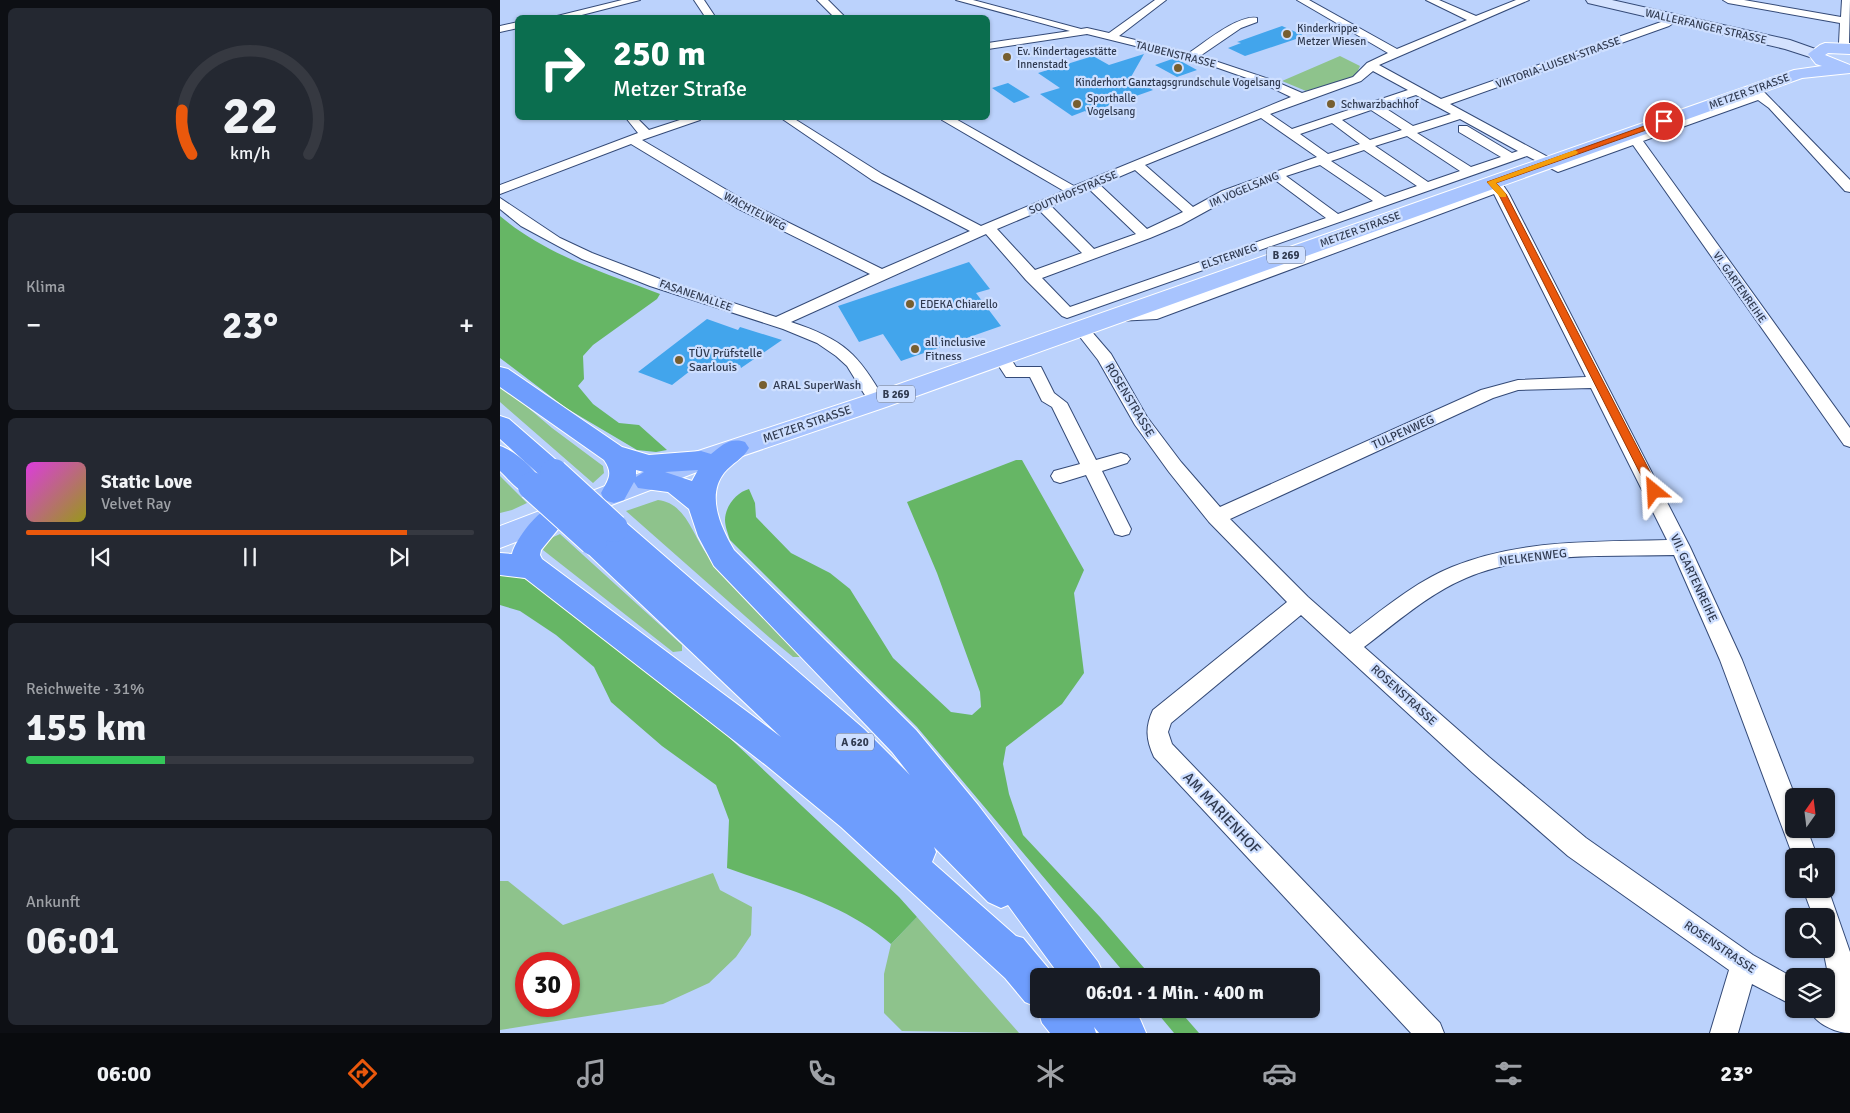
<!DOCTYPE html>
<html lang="de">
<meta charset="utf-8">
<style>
body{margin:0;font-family:Signika,sans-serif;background:#242831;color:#f1f3f6;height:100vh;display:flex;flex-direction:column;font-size:19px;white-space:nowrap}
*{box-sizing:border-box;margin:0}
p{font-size:16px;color:#9ea1a6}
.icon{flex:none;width:28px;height:28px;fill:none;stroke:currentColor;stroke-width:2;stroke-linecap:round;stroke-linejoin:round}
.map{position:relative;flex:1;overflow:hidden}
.panel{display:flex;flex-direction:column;gap:8px;padding:8px;background:#0d0f14;width:500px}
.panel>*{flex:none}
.hud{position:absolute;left:15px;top:15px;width:475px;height:105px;border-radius:8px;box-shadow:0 1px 4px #0004;background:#0b6e4f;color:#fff;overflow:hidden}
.needle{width:32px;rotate:14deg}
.fabs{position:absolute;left:1285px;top:788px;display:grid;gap:10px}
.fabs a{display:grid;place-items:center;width:50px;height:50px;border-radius:8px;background:#171b24;box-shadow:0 1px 4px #0004;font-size:25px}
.speed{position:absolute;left:15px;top:952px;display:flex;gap:10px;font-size:25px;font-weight:700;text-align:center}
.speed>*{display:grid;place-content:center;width:65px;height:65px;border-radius:50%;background:#171b24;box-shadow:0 1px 4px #0004;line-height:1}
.speed .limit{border:8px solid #d22;background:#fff;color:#111}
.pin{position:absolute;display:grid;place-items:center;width:42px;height:42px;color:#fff;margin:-21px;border:2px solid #fff;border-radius:50%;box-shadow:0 1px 5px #0007}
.me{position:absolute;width:55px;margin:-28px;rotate:333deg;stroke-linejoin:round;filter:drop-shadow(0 0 4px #0008)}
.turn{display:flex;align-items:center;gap:18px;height:105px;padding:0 15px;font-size:22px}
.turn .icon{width:65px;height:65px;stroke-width:2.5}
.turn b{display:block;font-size:35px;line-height:42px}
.big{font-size:38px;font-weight:700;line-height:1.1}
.panel .widget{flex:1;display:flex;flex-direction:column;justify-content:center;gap:8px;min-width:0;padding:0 18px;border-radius:8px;background:#242831}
.panel .dial{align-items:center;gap:0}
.dial svg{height:130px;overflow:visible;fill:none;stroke:#363941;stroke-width:7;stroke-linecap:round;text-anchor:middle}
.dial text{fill:#f1f3f6;stroke:none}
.song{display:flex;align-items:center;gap:15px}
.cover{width:60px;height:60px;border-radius:8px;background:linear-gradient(135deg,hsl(300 70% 55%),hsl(60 70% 35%))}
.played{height:5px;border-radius:2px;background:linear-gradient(90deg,#ea580c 85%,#363941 85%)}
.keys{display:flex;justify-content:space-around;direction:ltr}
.heat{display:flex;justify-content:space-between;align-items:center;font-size:28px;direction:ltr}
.charge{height:8px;border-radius:4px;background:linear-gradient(90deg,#34c759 31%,#363941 0)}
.trip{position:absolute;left:530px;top:968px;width:290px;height:50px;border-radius:8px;background:#171b24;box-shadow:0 1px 4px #0004;font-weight:700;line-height:50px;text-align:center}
.tabs{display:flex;height:80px;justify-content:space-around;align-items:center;background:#090b0e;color:#9ea1a6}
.tabs .icon{width:35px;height:35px}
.tabs .selected{color:#ea580c}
.tabs b{font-size:22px;color:#f1f3f6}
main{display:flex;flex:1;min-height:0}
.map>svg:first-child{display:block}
.green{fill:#8ec38c;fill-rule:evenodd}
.forest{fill:#66b665}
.building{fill:#42a5ec}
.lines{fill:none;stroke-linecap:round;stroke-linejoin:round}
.minor-casing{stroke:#344a77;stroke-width:2}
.secondary-casing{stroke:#344a77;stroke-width:2}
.primary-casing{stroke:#fff;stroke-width:2}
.motorway-casing{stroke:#fff;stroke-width:2}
.minor{fill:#fff;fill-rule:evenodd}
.secondary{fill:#d4e2fe;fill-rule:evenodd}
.primary{fill:#a8c4fe;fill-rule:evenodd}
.motorway{fill:#6e9dfd;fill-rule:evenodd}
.motorway-bridge-casing{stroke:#fff;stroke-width:30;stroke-linecap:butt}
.motorway-bridge{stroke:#6e9dfd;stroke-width:28}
.route{fill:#ea580c;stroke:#983908}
.slow{fill:#f59e0b}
.poi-dot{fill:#775f30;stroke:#cedfff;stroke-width:2}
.labels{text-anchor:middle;stroke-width:4.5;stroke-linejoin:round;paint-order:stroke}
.far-street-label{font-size:11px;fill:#313b51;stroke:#cedfff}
.far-poi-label{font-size:11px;fill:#313b51;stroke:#cedfff;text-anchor:start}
.shield{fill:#cedfff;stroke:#606c85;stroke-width:1}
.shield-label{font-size:11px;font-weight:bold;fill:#313b51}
.poi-label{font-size:12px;fill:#313b51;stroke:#cedfff;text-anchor:start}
.street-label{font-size:12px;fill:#313b51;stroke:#cedfff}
.near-street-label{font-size:15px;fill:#313b51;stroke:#cedfff}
</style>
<main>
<section class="panel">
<div class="widget dial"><svg viewBox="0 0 100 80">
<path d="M14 69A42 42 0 1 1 86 69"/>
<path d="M14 69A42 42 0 0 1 8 42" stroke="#ea580c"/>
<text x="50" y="56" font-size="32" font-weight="700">22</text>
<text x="50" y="72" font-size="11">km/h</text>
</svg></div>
<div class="widget"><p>Klima</p>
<div class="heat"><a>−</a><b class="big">23°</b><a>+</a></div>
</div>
<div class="widget">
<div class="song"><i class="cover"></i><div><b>Static Love</b><p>Velvet Ray</p></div></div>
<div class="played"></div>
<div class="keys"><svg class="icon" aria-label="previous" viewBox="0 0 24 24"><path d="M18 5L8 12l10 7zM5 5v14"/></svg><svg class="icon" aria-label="pause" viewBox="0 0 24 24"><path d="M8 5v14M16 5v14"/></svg><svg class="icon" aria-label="next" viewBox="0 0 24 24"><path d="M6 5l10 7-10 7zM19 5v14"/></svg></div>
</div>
<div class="widget"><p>Reichweite · 31%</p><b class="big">155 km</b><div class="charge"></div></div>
<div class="widget"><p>Ankunft</p><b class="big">06:01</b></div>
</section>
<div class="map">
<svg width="1350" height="1033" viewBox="0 0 1350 1033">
<rect width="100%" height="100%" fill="#bbd2fc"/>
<path class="green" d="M840 56 860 66 856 75 847 79 806 91 782 81Z
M0 384 52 428 103 466 104 473 93 483 0 402Z
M0 476 27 503 12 510 0 513Z
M158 500C186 503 193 536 208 556L293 643 300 653V657H293L270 638 126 511Z
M60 534 182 645V651L173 652 43 550C45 540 51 538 60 534Z
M213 873 220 890 252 907 251 935 236 957 209 983 163 1004 0 1030V881H8L63 925ZM26 964H69V1006H26Z
M417 917 519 1033 402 1031 384 1013V974L391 944Z"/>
<path class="forest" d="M0 216C46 255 105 273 160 294L157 299 93 345 83 356 84 379 78 386 93 404 119 423 139 425 167 450 156 452 137 450 66 408 0 358Z
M516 460H522L584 570 574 593 584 673 562 704 506 747 503 764 509 794 523 835 600 917 651 976H627L417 727 230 540C228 534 225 526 225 520 225 506 237 492 249 489L255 503 256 517 291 553 330 573 350 589 393 658 451 712 472 715 481 707 480 692 437 573 407 502Z
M0 575H11L31 581 203 713 399 897 417 917 391 944C345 904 283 888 227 868L229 820 216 785 162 746 111 702 94 667 56 635 20 611 0 605Z
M654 1009H678L699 1033H674Z"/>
<path class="building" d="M782 26 805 36 745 56 728 48 741 43 737 42Z
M644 54 631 77 653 90 588 113 585 111 572 116 540 94 560 88 538 73 593 56 609 65Z
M675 58 697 70 677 77 655 65Z
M508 83 530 97 514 103 492 88Z
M469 262 490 289 476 293 501 326 401 361 383 334 359 342 338 306Z
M207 319 238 330 240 327 282 340 241 368 240 365 212 371H190L172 385 138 372Z"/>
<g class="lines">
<defs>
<path id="minor" d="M122 0H140L70 18H49Z
M194 0H204L216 18H206Z
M317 0H328L346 18H335Z
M456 0H473L581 29 587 28 609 33 655 0H666L619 36 689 53C704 43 739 14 757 18V22L741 28 700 56 772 80 802 93 853 77 867 63 888 53 797 0H809L897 49 967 20 926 0H939L976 16 1016 0H1029L879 65 941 99 1161 22 1170 16H1178V20L1169 26 950 104 1059 163 1127 139 1122 134 1124 131H1132L1137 135 1251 95 1246 90 1248 88H1256L1265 93 1350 180V192L1345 191 1269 108 1258 100 1143 141 1350 428V447L1344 445 1133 145 1058 172 1027 156 567 318 562 316 526 280 486 234 291 322C343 339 359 354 385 401L383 405H371L347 366 336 356 317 343 283 329 150 286 82 259 21 226 0 209V198L60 238 92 253 160 279 276 317 370 274 237 208 131 144 0 194V185L138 133 126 118H137L149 130 186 118H201L200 120 142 140 247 202 382 269 470 231 372 180 281 118H293L382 174 481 226 564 191 442 120 441 118H454L574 186 791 97 764 84 704 63 587 34 488 49V43L570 31ZM873 71 908 90 792 129 770 114 861 81ZM916 95 951 114 913 126 882 106ZM871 110 902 130 870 140 842 120ZM761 118 817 157 722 191 693 207 645 165ZM960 119 1018 151 1012 153 967 126H959V132L1001 157 971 167 917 133ZM832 123 860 144 828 154 800 134ZM907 136 960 171 928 182 875 146ZM864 150 917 186 885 197 831 161ZM820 165 873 201 838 214 786 176ZM635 170 683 212 647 229 600 185ZM775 180 826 218 570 307 542 278 650 238 681 225 732 197ZM589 189 636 234 594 249 551 206ZM540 211 582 253 535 270 497 229Z
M1223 0H1244L1341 17 1342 0H1350L1349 43 1344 46 1339 43 1340 23 1228 3Z
M18 22V28L0 32V26Z
M991 179 1003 185 1009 194 1190 547 1242 660 1295 796 1294 829H1307L1317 856H1294V859L1220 660 1174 555C1106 557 1030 551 966 578 928 594 896 623 864 647L989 757 1086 838 1253 955 1294 978V1006L1252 984 1238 1033H1210L1229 970 1068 856 973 773 801 615 671 723 668 732 672 744 940 1023 944 1033H911L654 757C646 740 645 727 653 710L787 602 709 522 669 472 635 425 598 360 573 328 576 325H586L611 354 647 417 681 462 720 507 981 390 1018 380 1086 377 994 194 657 319 617 321 609 316 617 311H650L988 187 985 183ZM1091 388 1167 540C1095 542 1020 539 952 567 915 582 882 610 850 634L808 597 730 519 993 398 1018 390Z
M501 352 507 353 516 367H541L554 393 567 403 596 460 621 453 627 455 630 459 627 463 602 471 631 529 629 534 622 536 615 534 586 475 560 483 554 481 551 476 554 471 580 464 552 407 542 401 530 377H506L493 357 495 353Z
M1326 883 1350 952V1033C1334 1033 1315 1023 1309 1009H1326V997L1333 999 1323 949H1326V916H1313L1303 889H1326Z"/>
<path id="secondary" d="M1086 0H1112L1290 40 1321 51 1324 54 1316 59 1285 49 1088 3Z"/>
<path id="primary" d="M1325 43 1350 44V54L1328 53 1325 55 1350 65V73L1302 78 386 407 210 467 0 548V526L192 453 368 395 1294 70 1322 66 1316 64 1308 54 1320 45Z"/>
<path id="motorway" d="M0 367 8 369 122 447 149 455 201 451 211 454C222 445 230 437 245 442L249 448C243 459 232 463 224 473 206 496 221 528 234 550L416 730 478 805 598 962 604 976H560L508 905 501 908 488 902 434 847 436 852 432 862 516 936 523 938 553 974 554 976H539V1009H582L587 1015 585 1009H632L640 1019 646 1033H599L594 1027 596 1033H550L542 1023 537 1007 525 1002 505 978 341 827 267 766 25 578 0 575V553L12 554C15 541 33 517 45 510 51 506 57 508 64 510L68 517 41 550 40 555 42 559 281 737 83 549 79 541 83 533 93 530 103 533 100 528 104 521 114 517 124 521 364 729 410 775 392 752 214 566 198 536 189 509 168 492 138 488 134 482 124 500 114 503 104 500 101 493C108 480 114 474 104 460L0 387ZM136 470 144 472 136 477ZM198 470 192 481 165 472Z
M0 416 9 419 63 466 67 473 63 480 54 483 45 480 0 439Z
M0 446C16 451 37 471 45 486L41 493C22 499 13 483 0 471Z"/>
</defs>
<use href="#minor" class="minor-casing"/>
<use href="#secondary" class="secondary-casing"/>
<use href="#primary" class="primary-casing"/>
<use href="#motorway" class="motorway-casing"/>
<use href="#minor" class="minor"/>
<use href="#secondary" class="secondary"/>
<use href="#primary" class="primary"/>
<use href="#motorway" class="motorway"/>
<defs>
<path id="motorway-bridge" d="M54 473 114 528
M32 486 93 541"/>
</defs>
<use href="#motorway-bridge" class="motorway-bridge-casing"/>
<use href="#motorway-bridge" class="motorway-bridge"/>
</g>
<path class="route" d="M1164 119 1166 123 996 183 1006 194 1160 491 1154 495 1149 491 999 195 987 182Z"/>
<path class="slow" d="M1075 150 1078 152 1077 154 996 183 1006 194V197H1000L987 182Z"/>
<g class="poi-dot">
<circle cx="787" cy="34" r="5"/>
<circle cx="507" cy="57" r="5"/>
<circle cx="678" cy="68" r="5"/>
<circle cx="577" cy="104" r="5"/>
<circle cx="831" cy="104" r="5"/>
<circle cx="410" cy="304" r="5"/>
<circle cx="415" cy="349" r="5"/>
<circle cx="179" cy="360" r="5"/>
<circle cx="263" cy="385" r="5"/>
</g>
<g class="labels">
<g class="far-street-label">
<text transform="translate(1206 26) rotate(13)" y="4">WALLERFANGER STRASSE</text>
<text transform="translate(676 54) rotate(14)" y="4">TAUBENSTRASSE</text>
<text transform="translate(1058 62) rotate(-20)" y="4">VIKTORIA-LUISEN-STRASSE</text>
<text transform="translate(1249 91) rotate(-20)" y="4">METZER STRASSE</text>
<text transform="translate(744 189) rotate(-23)" y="4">IM VOGELSANG</text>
<text transform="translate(573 192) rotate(-23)" y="4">SOUTYHOFSTRASSE</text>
<text transform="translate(255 211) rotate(28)" y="4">WACHTELWEG</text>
<text transform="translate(860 229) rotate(-20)" y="4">METZER STRASSE</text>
<text transform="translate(729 256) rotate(-19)" y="4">ELSTERWEG</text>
<text transform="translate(1240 287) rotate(55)" y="4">VI. GARTENREIHE</text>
<text transform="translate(196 295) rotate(19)" y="4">FASANENALLEE</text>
</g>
<g class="far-poi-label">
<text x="797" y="32">Kinderkrippe<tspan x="797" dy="13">Metzer Wiesen</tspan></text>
<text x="517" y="55">Ev. Kindertagesstätte<tspan x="517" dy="13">Innenstadt</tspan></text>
<text x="678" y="86" text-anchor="middle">Kinderhort Ganztagsgrundschule Vogelsang</text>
<text x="587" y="102">Sporthalle<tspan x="587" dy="13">Vogelsang</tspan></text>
<text x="841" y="108">Schwarzbachhof</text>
<text x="420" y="308">EDEKA Chiarello</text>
</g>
<g class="shield">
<rect x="767" y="246.5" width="38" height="17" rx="4"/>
<rect x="377" y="385.5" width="38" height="17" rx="4"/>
<rect x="336" y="733.5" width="38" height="17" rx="4"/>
</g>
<g class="shield-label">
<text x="786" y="259">B 269</text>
<text x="396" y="398">B 269</text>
<text x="355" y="746">A 620</text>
</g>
<g class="poi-label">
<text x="425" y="346">all inclusive<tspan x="425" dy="14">Fitness</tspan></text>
<text x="189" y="357">TÜV Prüfstelle<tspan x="189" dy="14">Saarlouis</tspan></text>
<text x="273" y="389">ARAL SuperWash</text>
</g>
<g class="street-label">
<text transform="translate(630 400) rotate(59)" y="4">ROSENSTRASSE</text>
<text transform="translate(307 424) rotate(-19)" y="4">METZER STRASSE</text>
<text transform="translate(903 432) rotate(-24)" y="4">TULPENWEG</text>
<text transform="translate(1033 557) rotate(-7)" y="4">NELKENWEG</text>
<text transform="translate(1194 578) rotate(65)" y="4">VII. GARTENREIHE</text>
<text transform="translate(904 695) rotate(42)" y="4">ROSENSTRASSE</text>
<text transform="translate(1220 947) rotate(34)" y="4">ROSENSTRASSE</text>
</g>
<g class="near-street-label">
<text transform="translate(722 813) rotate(47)" y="5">AM MARIENHOF</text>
</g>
</g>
</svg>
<div class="fabs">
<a><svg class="needle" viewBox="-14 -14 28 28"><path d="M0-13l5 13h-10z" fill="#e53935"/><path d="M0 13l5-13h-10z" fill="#9ea1a6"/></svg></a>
<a><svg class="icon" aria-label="sound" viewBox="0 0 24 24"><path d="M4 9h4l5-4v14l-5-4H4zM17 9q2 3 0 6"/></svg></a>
<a><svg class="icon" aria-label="search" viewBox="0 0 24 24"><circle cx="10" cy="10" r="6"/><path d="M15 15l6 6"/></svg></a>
<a><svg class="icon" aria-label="layers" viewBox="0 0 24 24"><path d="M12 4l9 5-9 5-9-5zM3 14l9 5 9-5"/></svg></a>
</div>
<div class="speed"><div class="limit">30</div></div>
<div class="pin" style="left:1164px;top:121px;background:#d93025"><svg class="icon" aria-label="arrive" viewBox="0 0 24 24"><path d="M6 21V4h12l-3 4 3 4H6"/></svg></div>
<svg class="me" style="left:1154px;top:491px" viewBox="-20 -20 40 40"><path d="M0-17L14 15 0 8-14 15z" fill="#ea580c" stroke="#fff" stroke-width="4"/></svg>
<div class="trip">06:01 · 1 Min. · 400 m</div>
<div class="hud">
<div class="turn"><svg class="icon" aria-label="right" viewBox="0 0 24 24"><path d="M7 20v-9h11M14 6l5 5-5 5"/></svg><div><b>250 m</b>Metzer Straße</div></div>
</div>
</div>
</main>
<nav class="tabs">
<b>06:00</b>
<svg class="icon selected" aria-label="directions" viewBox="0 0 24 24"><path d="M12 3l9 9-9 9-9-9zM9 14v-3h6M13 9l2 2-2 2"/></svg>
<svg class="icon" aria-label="music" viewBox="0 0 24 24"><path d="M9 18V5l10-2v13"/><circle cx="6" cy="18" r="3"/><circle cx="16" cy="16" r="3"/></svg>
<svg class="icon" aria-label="phone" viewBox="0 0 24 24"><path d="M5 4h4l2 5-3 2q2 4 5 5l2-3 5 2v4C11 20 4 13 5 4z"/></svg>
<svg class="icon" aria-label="climate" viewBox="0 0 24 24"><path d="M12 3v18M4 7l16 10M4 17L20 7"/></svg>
<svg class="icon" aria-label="car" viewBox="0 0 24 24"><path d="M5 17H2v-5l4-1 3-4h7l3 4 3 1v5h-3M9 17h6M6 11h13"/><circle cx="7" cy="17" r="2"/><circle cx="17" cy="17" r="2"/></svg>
<svg class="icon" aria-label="filters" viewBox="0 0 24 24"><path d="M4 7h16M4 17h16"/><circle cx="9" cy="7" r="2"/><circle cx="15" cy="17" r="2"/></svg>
<b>23°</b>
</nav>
